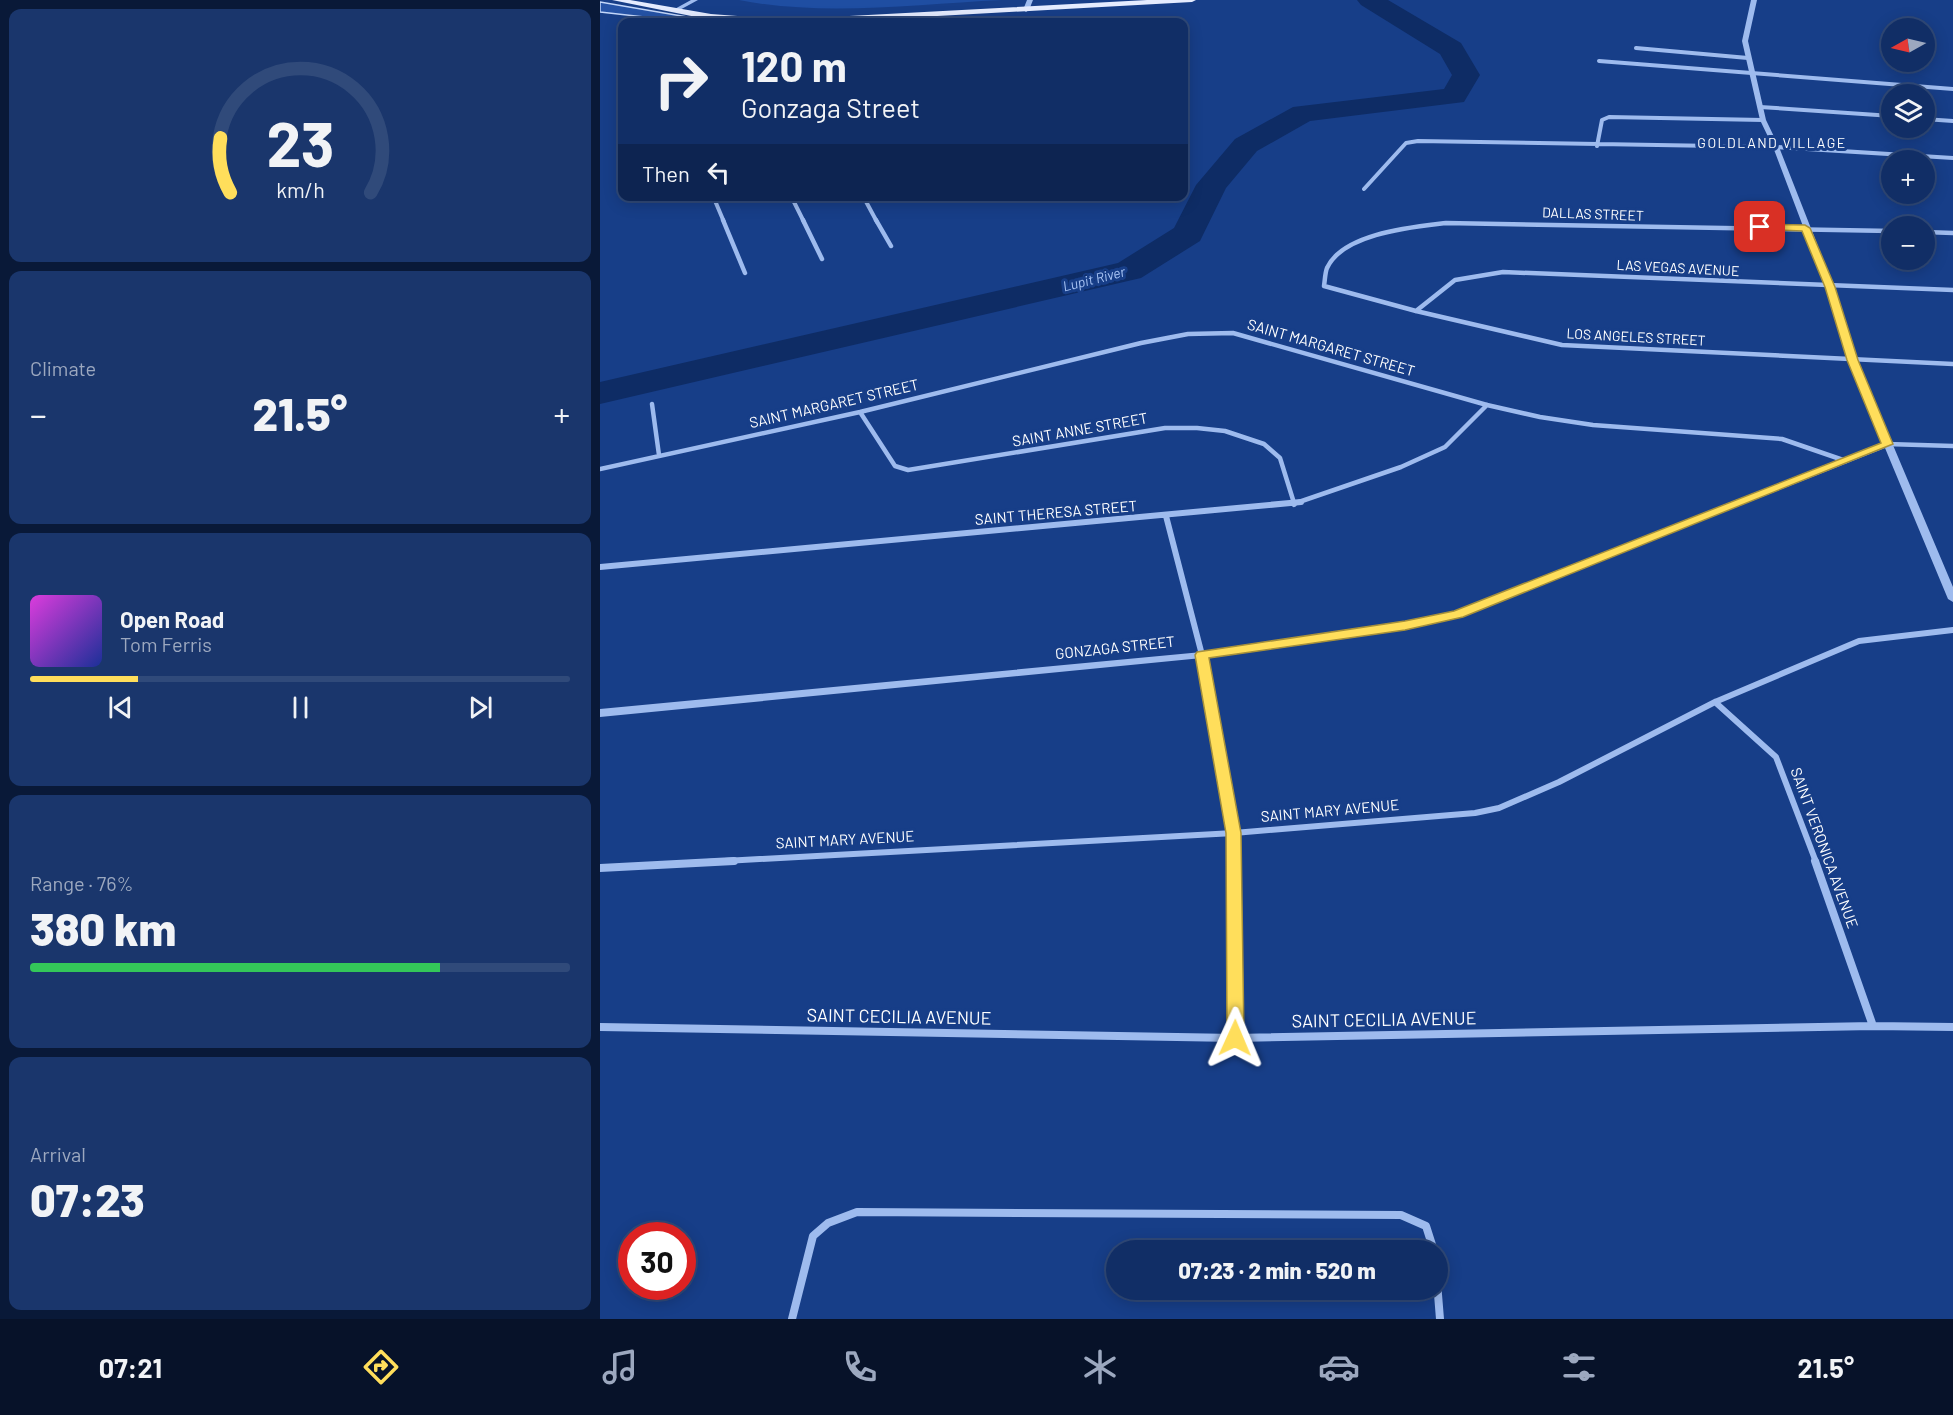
<!DOCTYPE html>
<meta charset="utf-8">
<style>
body{margin:0;font-family:Barlow,sans-serif;background:#1a366c;color:#f1f3f6;height:100vh;display:flex;flex-direction:column;font-size:22px;white-space:nowrap}
*{box-sizing:border-box;margin:0}
p{font-size:20px;color:#9ca8bf}
.icon{flex:none;width:33px;height:33px;fill:none;stroke:currentColor;stroke-width:2;stroke-linecap:round;stroke-linejoin:round}
.map{position:relative;flex:1;overflow:hidden}
.details{display:flex;flex-direction:column;gap:9px;padding:9px;background:#091938;width:600px}
.details>*{flex:none}
.top-card{position:absolute;left:18px;top:18px;width:570px;height:183px;border-radius:12px;box-shadow:0 3px 15px #0003,0 0 0 2px #304a7a;background:#112e66;color:#f1f3f6;overflow:hidden}
.needle{width:39px;rotate:262deg}
.fabs{position:absolute;left:1281px;top:18px;display:grid;gap:12px}
.fabs a{display:grid;place-items:center;width:54px;height:54px;border-radius:50%;background:#112e66;box-shadow:0 3px 15px #0003,0 0 0 2px #304a7a;font-size:30px}
.speed{position:absolute;left:18px;top:1222px;display:flex;gap:12px;font-size:30px;font-weight:700;text-align:center}
.speed>*{display:grid;place-content:center;width:78px;height:78px;border-radius:50%;background:#112e66;box-shadow:0 3px 15px #0003,0 0 0 2px #304a7a;line-height:1}
.speed .limit{border:9px solid #d22;background:#fff;color:#111}
.pin{position:absolute;display:grid;place-items:center;width:51px;height:51px;color:#fff;margin:-26px;border-radius:12px;box-shadow:0 3px 9px #0006}
.me{position:absolute;width:66px;margin:-33px;rotate:1deg;stroke-linejoin:round;filter:drop-shadow(0 0 4px #0008)}
.turn{display:flex;align-items:center;gap:21px;height:126px;padding:0 24px;font-size:27px}
.turn .icon{width:78px;height:78px;stroke-width:2.5}
.turn b{display:block;font-size:42px;line-height:51px}
.then{display:flex;align-items:center;height:57px;padding:0 24px;background:#0003;gap:12px;font-size:22px}
.big{font-size:45px;font-weight:800;line-height:1.1}
.details .widget{flex:1;display:flex;flex-direction:column;justify-content:center;gap:9px;min-width:0;padding:0 21px;border-radius:12px;background:#1a366c}
.details .dial{align-items:center;gap:0}
.dial svg{height:156px;overflow:visible;fill:none;stroke:#304a7a;stroke-width:7;stroke-linecap:round;text-anchor:middle}
.dial text{fill:#f1f3f6;stroke:none}
.song{display:flex;align-items:center;gap:18px}
.cover{width:72px;height:72px;border-radius:9px;background:linear-gradient(135deg,hsl(300 70% 55%),hsl(230 70% 35%))}
.played{height:6px;border-radius:3px;background:linear-gradient(90deg,#ffde5b 20%,#304a7a 20%)}
.keys{display:flex;justify-content:space-around;direction:ltr}
.heat{display:flex;justify-content:space-between;align-items:center;font-size:33px;direction:ltr}
.charge{height:9px;border-radius:4px;background:linear-gradient(90deg,#34c759 76%,#304a7a 0)}
.trip{position:absolute;left:506px;top:1240px;width:342px;height:60px;border-radius:30px;background:#112e66;box-shadow:0 3px 15px #0003,0 0 0 2px #304a7a;font-weight:800;line-height:60px;text-align:center}
.tab-bar{display:flex;height:96px;justify-content:space-around;align-items:center;background:#071229;color:#9ca8bf}
.tab-bar .icon{width:42px;height:42px}
.tab-bar .selected{color:#ffde5b}
.tab-bar b{font-size:27px;color:#f1f3f6}
main{display:flex;flex:1;min-height:0}
.map>svg:first-child{display:block}
.green{fill:#1f4ea2}
.lines{fill:none;stroke-linecap:round;stroke-linejoin:round}
.river{fill:#0e2c65;fill-rule:evenodd}
.building{fill:#2553a7;stroke:#c3d7fa;stroke-width:1.5}
.minor-far3{stroke:#9ebbee;stroke-width:4}
.minor-far2{stroke:#9ebbee;stroke-width:4.5}
.minor-far1{stroke:#9ebbee;stroke-width:6}
.minor{stroke:#9ebbee;stroke-width:8}
.tertiary{fill:#9ebbee;fill-rule:evenodd}
.primary{fill:#e5ecff;fill-rule:evenodd}
.route{fill:#ffde5b;stroke:#a6903b;stroke-width:1.5}
.labels{text-anchor:middle;stroke-width:6;stroke-linejoin:round;paint-order:stroke}
.far-neighbourhood-label{font-size:14px;letter-spacing:1.5px;fill:#fff;stroke:#173e88}
.far-street-label{font-size:14px;fill:#fff;stroke:#173e88}
.far-water-label{font-size:14px;font-style:italic;fill:#a9c5f5;stroke:#173e88}
.street-label{font-size:15px;fill:#fff;stroke:#173e88}
.near-street-label{font-size:18px;fill:#fff;stroke:#173e88}
</style>
<main>
<section class="details">
<div class="widget dial"><svg viewBox="0 0 100 80">
<path d="M14 69A42 42 0 1 1 86 69"/>
<path d="M14 69A42 42 0 0 1 9 41" stroke="#ffde5b"/>
<text x="50" y="56" font-size="32" font-weight="700">23</text>
<text x="50" y="72" font-size="11">km/h</text>
</svg></div>
<div class="widget"><p>Climate</p>
<div class="heat"><a>−</a><b class="big">21.5°</b><a>+</a></div>
</div>
<div class="widget">
<div class="song"><i class="cover"></i><div><b>Open Road</b><p>Tom Ferris</p></div></div>
<div class="played"></div>
<div class="keys"><svg class="icon" aria-label="previous" viewBox="0 0 24 24"><path d="M18 5L8 12l10 7zM5 5v14"/></svg><svg class="icon" aria-label="pause" viewBox="0 0 24 24"><path d="M8 5v14M16 5v14"/></svg><svg class="icon" aria-label="next" viewBox="0 0 24 24"><path d="M6 5l10 7-10 7zM19 5v14"/></svg></div>
</div>
<div class="widget"><p>Range · 76%</p><b class="big">380 km</b><div class="charge"></div></div>
<div class="widget"><p>Arrival</p><b class="big">07:23</b></div>
</section>
<div class="map">
<svg width="1353" height="1319" viewBox="0 0 1353 1319">
<rect width="100%" height="100%" fill="#173e88"/>
<path class="green" d="M139 0H402C316 4 224 17 139 0Z"/>
<g class="lines">
<path class="river" d="M757 0H788L861 43 880 75 864 102 710 121 657 151 626 188 600 241 541 278 0 404V382L518 263 574 228 596 185 635 139 693 107 844 89 852 75 840 54 761 5Z"/>
</g>
<path class="building" d="M0 2 99 19 89 22 0 12Z"/>
<g class="lines">
<path class="minor-far3" d="M1036 48 1148 58
M999 61 1353 89
M1160 107 1292 116
M1324 119 1353 121
M997 146 1002 120 1009 117 1163 120
M764 189 806 143 818 141 1176 147 1353 158
M113 196 124 222
M191 196 204 222
M263 196 277 222"/>
<path class="minor-far2" d="M123 220 145 273
M203 220 222 259
M276 220 291 246
M1292 231 846 223C813 227 743 233 727 268 725 273 725 280 724 286L816 311 962 345 1353 364
M1324 232 1353 233
M816 311 855 280 903 272 1353 290
M52 404 59 455
M260 412 295 466 308 470 565 428H597L625 431 664 444 680 458 694 503
M1287 444 1353 446
M0 469 260 412 541 343 588 334 633 333 887 405 940 417 993 425 1182 439 1246 461
M696 503 801 467 845 447 887 405"/>
<path class="minor-far1" d="M693 502 694 504
M566 516 602 655 634 833V862
M0 567 701 502
M1115 702 1176 757 1216 862
M107 862 634 833 875 813 899 808 959 782 1115 702 1259 641 1353 630"/>
<path class="minor" d="M634 861 635 1038
M1215 861 1273 1026
M0 868 134 861
M0 1027 635 1038 1273 1026 1353 1027
M837 1282 840 1319
M192 1319 213 1236 228 1223 257 1212 801 1215 826 1226 834 1251"/>
<path class="tertiary" d="M91 0H98L76 12 71 11Z
M427 0H433L429 10 426 12 423 10Z
M1151 0H1157L1148 41 1166 120 1179 147 1234 287 1257 360 1353 587V602L1348 599 1285 448 862 616 805 629 602 658 0 717V709L602 652 805 623 855 611 1283 442 1249 360 1226 287 1173 147 1160 120 1142 41Z"/>
<path class="primary" d="M12 0H30L111 14 176 19 180 22 111 20Z
M547 0H596L592 2 230 22H189L193 19Z"/>
</g>
<path class="route" d="M1160 224 1205 225 1210 228 1235 287 1258 360 1293 444 863 617 805 630 609 658 641 833 644 1038 641 1043H629L627 1038 626 833 595 655 597 652 805 621 854 611 1281 443 1247 360 1225 287 1202 231 1157 229V225Z"/>
<g class="labels">
<g class="far-neighbourhood-label">
<text x="1172" y="148">GOLDLAND VILLAGE</text>
</g>
<g class="far-street-label">
<text transform="translate(993 214) rotate(2)" y="5">DALLAS STREET</text>
<text transform="translate(1078 268) rotate(3)" y="5">LAS VEGAS AVENUE</text>
<text transform="translate(1036 337) rotate(3)" y="5">LOS ANGELES STREET</text>
</g>
<g class="far-water-label">
<text transform="translate(494 279) rotate(-14)" y="5">Lupit River</text>
</g>
<g class="street-label">
<text transform="translate(731 348) rotate(16)" y="5">SAINT MARGARET STREET</text>
<text transform="translate(234 404) rotate(-13)" y="5">SAINT MARGARET STREET</text>
<text transform="translate(480 430) rotate(-10)" y="5">SAINT ANNE STREET</text>
<text transform="translate(456 513) rotate(-5)" y="5">SAINT THERESA STREET</text>
<text transform="translate(515 648) rotate(-6)" y="5">GONZAGA STREET</text>
<text transform="translate(730 811) rotate(-5)" y="5">SAINT MARY AVENUE</text>
<text transform="translate(245 840) rotate(-3)" y="5">SAINT MARY AVENUE</text>
<text transform="translate(1224 848) rotate(70)" y="5">SAINT VERONICA AVENUE</text>
</g>
<g class="near-street-label">
<text transform="translate(299 1017) rotate(1)" y="6">SAINT CECILIA AVENUE</text>
<text transform="translate(784 1020) rotate(-1)" y="6">SAINT CECILIA AVENUE</text>
</g>
</g>
</svg>
<div class="fabs">
<a><svg class="needle" viewBox="-14 -14 28 28"><path d="M0-13l5 13h-10z" fill="#e53935"/><path d="M0 13l5-13h-10z" fill="#9ca8bf"/></svg></a>
<a><svg class="icon" aria-label="layers" viewBox="0 0 24 24"><path d="M12 4l9 5-9 5-9-5zM3 14l9 5 9-5"/></svg></a>
<a>+</a>
<a>−</a>
</div>
<div class="speed"><div class="limit">30</div></div>
<div class="pin" style="left:1160px;top:227px;background:#d93025"><svg class="icon" aria-label="arrive" viewBox="0 0 24 24"><path d="M6 21V4h12l-3 4 3 4H6"/></svg></div>
<svg class="me" style="left:635px;top:1038px" viewBox="-20 -20 40 40"><path d="M0-17L14 15 0 8-14 15z" fill="#ffde5b" stroke="#fff" stroke-width="4"/></svg>
<div class="trip">07:23 · 2 min · 520 m</div>
<div class="top-card">
<div class="turn"><svg class="icon" aria-label="right" viewBox="0 0 24 24"><path d="M7 20v-9h11M14 6l5 5-5 5"/></svg><div><b>120 m</b>Gonzaga Street</div></div>
<div class="then">Then<svg class="icon" aria-label="left" viewBox="0 0 24 24"><path d="M17 20v-9H6M10 6l-5 5 5 5"/></svg></div>
</div>
</div>
</main>
<nav class="tab-bar">
<b>07:21</b>
<svg class="icon selected" aria-label="directions" viewBox="0 0 24 24"><path d="M12 3l9 9-9 9-9-9zM9 14v-3h6M13 9l2 2-2 2"/></svg>
<svg class="icon" aria-label="music" viewBox="0 0 24 24"><path d="M9 18V5l10-2v13"/><circle cx="6" cy="18" r="3"/><circle cx="16" cy="16" r="3"/></svg>
<svg class="icon" aria-label="phone" viewBox="0 0 24 24"><path d="M5 4h4l2 5-3 2q2 4 5 5l2-3 5 2v4C11 20 4 13 5 4z"/></svg>
<svg class="icon" aria-label="climate" viewBox="0 0 24 24"><path d="M12 3v18M4 7l16 10M4 17L20 7"/></svg>
<svg class="icon" aria-label="car" viewBox="0 0 24 24"><path d="M5 17H2v-5l4-1 3-4h7l3 4 3 1v5h-3M9 17h6M6 11h13"/><circle cx="7" cy="17" r="2"/><circle cx="17" cy="17" r="2"/></svg>
<svg class="icon" aria-label="filters" viewBox="0 0 24 24"><path d="M4 7h16M4 17h16"/><circle cx="9" cy="7" r="2"/><circle cx="15" cy="17" r="2"/></svg>
<b>21.5°</b>
</nav>
